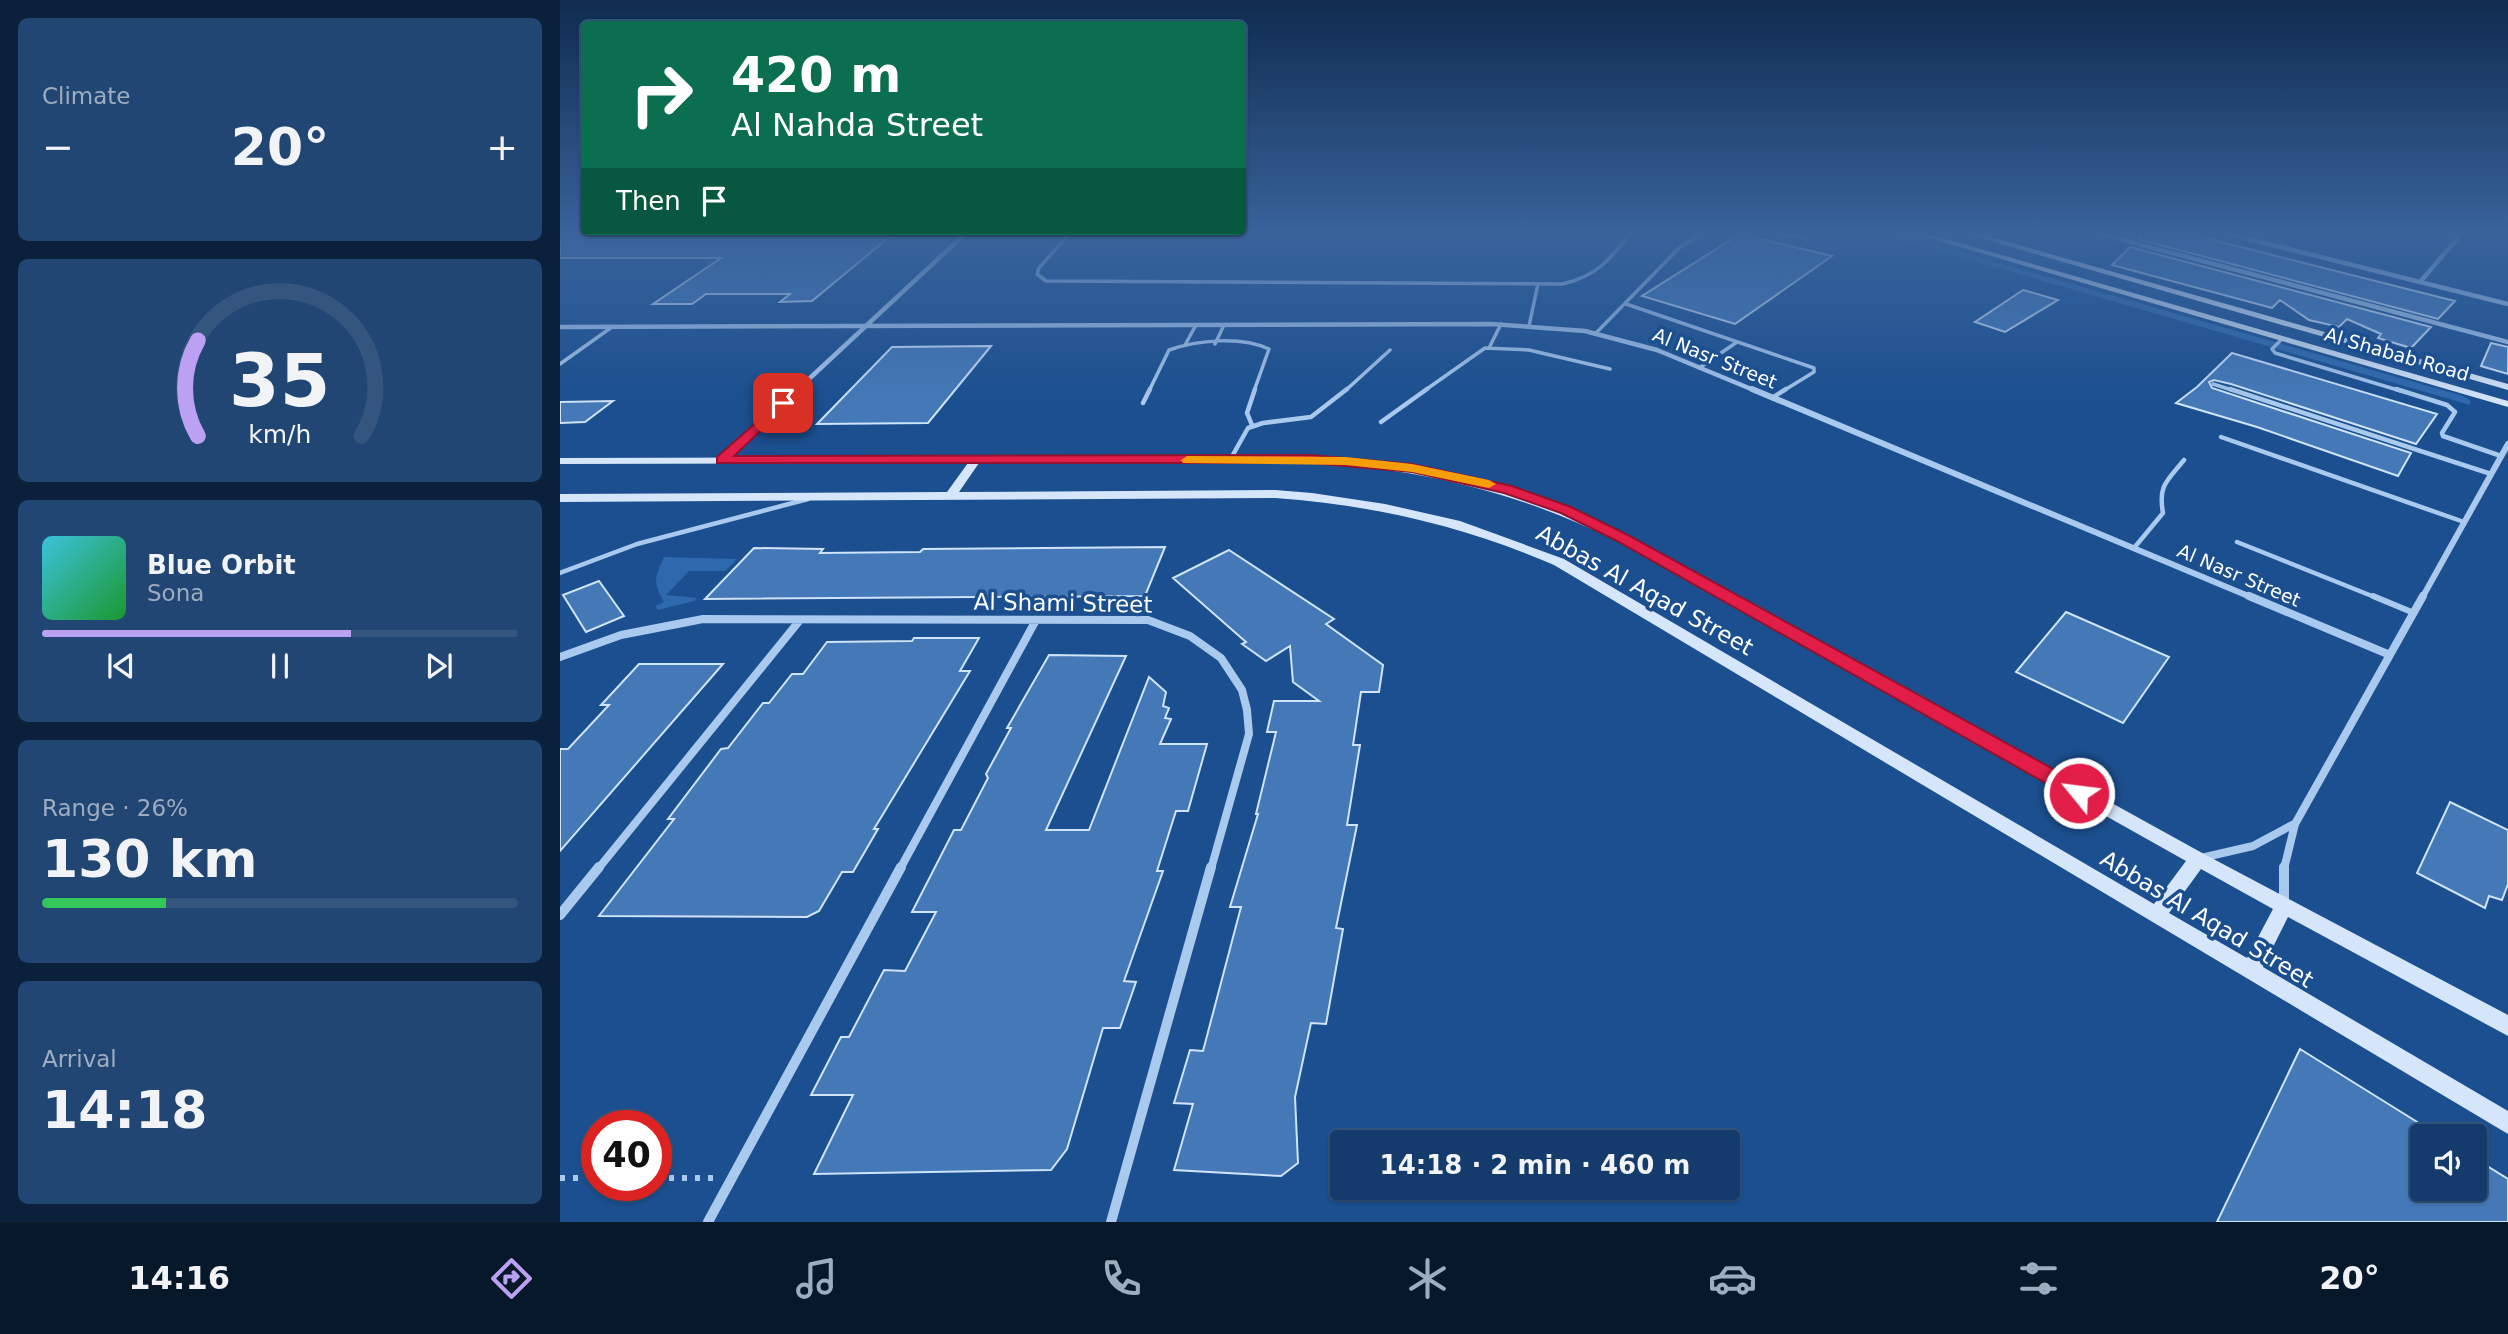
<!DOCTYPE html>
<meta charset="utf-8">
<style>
body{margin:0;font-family:"DejaVu Sans",sans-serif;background:#214673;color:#f1f3f6;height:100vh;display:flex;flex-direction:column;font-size:26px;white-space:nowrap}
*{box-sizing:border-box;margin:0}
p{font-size:23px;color:#9dadc1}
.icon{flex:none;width:38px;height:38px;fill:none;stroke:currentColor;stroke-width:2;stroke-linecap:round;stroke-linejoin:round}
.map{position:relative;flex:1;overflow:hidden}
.details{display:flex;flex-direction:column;gap:18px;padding:18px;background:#0b203b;width:560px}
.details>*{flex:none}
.top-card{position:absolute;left:21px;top:21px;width:665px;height:214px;border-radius:7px;box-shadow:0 2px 5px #0004,0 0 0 2px #33557e;background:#0b6e4f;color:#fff;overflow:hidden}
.buttons{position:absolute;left:1850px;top:1124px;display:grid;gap:14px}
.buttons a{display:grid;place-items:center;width:77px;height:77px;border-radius:7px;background:#143b6b;box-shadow:0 2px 5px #0004,0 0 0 2px #33557e;font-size:35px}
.speed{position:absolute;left:21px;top:1110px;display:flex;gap:14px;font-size:35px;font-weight:700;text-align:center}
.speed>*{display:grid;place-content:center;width:91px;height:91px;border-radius:50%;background:#143b6b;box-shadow:0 2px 5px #0004,0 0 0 2px #33557e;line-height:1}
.speed .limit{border:10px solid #d22;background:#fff;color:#111}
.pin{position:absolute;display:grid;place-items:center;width:60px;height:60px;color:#fff;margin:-30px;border-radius:14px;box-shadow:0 4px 10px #0006}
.me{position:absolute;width:77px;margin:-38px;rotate:299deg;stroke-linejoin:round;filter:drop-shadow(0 0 5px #0008)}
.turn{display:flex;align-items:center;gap:24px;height:147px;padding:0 35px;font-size:32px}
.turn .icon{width:91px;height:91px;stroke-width:2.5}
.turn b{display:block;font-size:49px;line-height:60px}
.then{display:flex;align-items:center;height:66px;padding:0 35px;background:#0003;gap:14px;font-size:26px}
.big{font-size:52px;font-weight:700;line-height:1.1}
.details .card{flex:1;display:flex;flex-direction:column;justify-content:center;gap:10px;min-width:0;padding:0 24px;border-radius:10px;background:#214673}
.details .dial{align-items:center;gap:0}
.dial svg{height:182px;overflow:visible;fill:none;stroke:#33557e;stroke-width:7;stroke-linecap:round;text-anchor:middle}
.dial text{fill:#f1f3f6;stroke:none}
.song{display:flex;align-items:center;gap:21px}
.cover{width:84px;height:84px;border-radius:10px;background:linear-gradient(135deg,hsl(190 70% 55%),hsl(130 70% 35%))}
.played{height:7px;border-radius:4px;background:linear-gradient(90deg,#bca0f2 65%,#33557e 65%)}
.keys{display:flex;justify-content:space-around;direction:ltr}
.heat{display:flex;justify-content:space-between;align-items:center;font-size:38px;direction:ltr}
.charge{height:10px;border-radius:5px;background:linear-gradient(90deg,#34c759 26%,#33557e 0)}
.trip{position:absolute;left:770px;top:1130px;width:410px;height:70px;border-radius:7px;background:#143b6b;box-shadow:0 2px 5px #0004,0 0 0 2px #33557e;font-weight:700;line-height:70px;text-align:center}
.dock{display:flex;height:112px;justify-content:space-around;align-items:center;background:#08182b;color:#9dadc1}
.dock .icon{width:49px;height:49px}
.dock .current{color:#bca0f2}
.dock b{font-size:32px;color:#f1f3f6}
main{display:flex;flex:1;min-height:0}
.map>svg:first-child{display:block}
.green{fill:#2e69ad}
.building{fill:#4478b7;stroke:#cfe3fa;stroke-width:2}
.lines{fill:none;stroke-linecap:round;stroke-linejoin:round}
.path{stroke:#a9c9ee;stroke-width:6;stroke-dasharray:5 8;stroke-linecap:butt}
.lane-far2{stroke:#a9c9ee;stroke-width:3.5}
.lane-far1{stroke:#a9c9ee;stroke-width:4.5}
.lane{stroke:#a9c9ee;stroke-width:6}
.street-far3{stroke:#a9c9ee;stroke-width:4.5}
.street-far2{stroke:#a9c9ee;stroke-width:6}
.street-far1{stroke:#a9c9ee;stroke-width:8}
.street{stroke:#a9c9ee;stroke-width:10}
.secondary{fill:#d6e6fa;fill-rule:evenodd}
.route{fill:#e11d48;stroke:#92132f;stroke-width:2}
.slow{fill:#f59e0b}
.labels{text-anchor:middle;stroke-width:7;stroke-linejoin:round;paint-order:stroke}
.far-street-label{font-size:19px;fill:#fff;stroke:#1b4f8f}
.street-label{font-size:23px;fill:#fff;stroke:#1b4f8f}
</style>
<main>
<section class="details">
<div class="card"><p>Climate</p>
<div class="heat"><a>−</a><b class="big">20°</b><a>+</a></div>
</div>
<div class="card dial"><svg viewBox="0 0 100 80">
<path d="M14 69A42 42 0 1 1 86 69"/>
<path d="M14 69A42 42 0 0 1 14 27" stroke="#bca0f2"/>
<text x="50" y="56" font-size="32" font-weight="700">35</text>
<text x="50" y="72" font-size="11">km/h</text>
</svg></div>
<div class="card">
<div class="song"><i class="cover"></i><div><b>Blue Orbit</b><p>Sona</p></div></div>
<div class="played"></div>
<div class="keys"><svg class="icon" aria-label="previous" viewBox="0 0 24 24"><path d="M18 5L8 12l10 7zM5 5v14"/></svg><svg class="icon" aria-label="pause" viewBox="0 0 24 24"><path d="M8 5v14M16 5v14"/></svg><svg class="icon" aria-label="next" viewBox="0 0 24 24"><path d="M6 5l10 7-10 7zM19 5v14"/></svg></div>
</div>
<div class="card"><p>Range · 26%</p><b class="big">130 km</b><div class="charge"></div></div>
<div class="card"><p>Arrival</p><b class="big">14:18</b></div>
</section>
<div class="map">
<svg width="1948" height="1222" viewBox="0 0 1948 1222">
<rect width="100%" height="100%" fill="#1b4f8f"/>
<path class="green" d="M1315 232H1331L1903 396 1910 400V405Z
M104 557 177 559 165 571H129L106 595 137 598 134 601 98 610 95 606 104 602C92 581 95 578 104 557Z"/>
<path class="building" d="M1585 232H1621L1895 301 1878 319 1578 239Z
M333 234 252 301 220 302 230 294H146L132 304H93L161 258H0V235Z
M1180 234 1272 256 1175 324 1082 296Z
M1570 247 1871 327 1851 348 1818 338 1821 334 1787 319 1779 327 1749 320 1720 300 1712 308 1552 265Z
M1463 290 1498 300 1445 332 1415 322Z
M1931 343 1948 347V374L1921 366Z
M431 346 368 423 257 424 332 347Z
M1672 353 1877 414 1856 444 1671 384 1654 380 1649 382 1652 388 1851 453 1838 476 1697 427 1616 403 1637 387Z
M53 401 25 422 0 423V402Z
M605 547 585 596 145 599 194 548 263 549 260 553 360 552 363 549Z
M669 550 774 619 766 624 823 665 819 692H801L793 745H800L787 825H797L776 928 783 929 766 1024 751 1023 735 1097 738 1163 721 1176 614 1170 633 1104 614 1103 630 1050 643 1051 681 907H670L698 814H696L716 732H707L714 701H759L733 682 730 646 706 661 682 644 686 642 613 578Z
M39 581 64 616 26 632 3 595Z
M1506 612 1609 657 1563 723 1456 672Z
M354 638H419L400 671H410L314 829H318L293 872H282L259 911 247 917 39 916 114 819H108L161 749 168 748 203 703H209L232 674H243L267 642 352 641Z
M489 655 566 656 486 830H529L589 677 606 692 603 706 609 708 605 718 611 719 600 744H647L628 811H616L597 871H603L564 981 576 982 560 1028H543L507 1149 491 1170 254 1174 293 1095H251L281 1037H289L324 970 345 971 376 912H352L394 830H401L428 778 426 774 451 728H447Z
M79 664H163L0 851V749H8L49 705H41Z
M1890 802 1948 830V884L1942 900 1929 896 1925 908 1857 873Z
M1740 1049 1862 1125V1188H1914V1158L1948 1179V1222H1657Z"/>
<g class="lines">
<path class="path" d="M0 1178H37
M96 1178H153"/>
<path class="lane-far2" d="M511 232 479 268 477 274 486 281 1002 284C1036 277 1051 259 1071 232
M1213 232 1247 239
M1066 304 1254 368V372L1223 391
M969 326 978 284
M1036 333 1119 248 1146 232
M1722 339 1712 349 1715 353 1841 391
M655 344 664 325
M625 345 636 325
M930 346 941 324
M0 364 52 327
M1139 368 1177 342
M1653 384 1675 391
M589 391 609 350C637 340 681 336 709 349L694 391
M785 391 830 350
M864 391 925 348 969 350 1050 369"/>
<path class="lane-far1" d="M1670 389 1931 474
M1836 389 1887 405 1895 412 1882 433 1883 436 1941 456
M1212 398 1226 389
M583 403 590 389
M821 422 867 389
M692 425 687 413 695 389
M1661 437 1904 522
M670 460 688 428 703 423 751 417 787 389
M1677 542 1817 598
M1574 548 1603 513C1598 485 1607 481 1624 460
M0 573 77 544 248 499"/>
<path class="lane" d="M1813 596 1854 613"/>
<path class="street-far3" d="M1533 232 1948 342
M1661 232 1948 304
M1860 282 1903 232
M0 327 931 324 1025 331 1097 350 1196 391
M236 391 407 232"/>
<path class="street-far2" d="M1192 389 1693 598
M162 460 238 389
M1862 598 1948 444"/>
<path class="street-far1" d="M1689 596 1830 655
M0 657 61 635 143 619 588 620 630 636 661 658 682 690 687 710 689 734 651 869
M1641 858 1693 846 1734 824
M38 869 240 620
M340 869 476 620
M1724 869 1735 824 1863 596"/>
<path class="street" d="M1724 867V904
M0 915 39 867
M148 1222 341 867
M551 1222 651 867"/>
<path class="secondary" d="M1349 232H1362L1948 401V407Z
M1399 232H1413L1948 384V390Z
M751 456C865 463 964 486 1067 535L1644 854 1948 1015V1036L1728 917 1703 967 1948 1111V1134L994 565C904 526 813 505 715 498L0 502V494L387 492 408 463 0 464V458ZM751 462C864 470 955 491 1057 541L1626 861 1594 904 1004 559 900 521 825 504 752 493 715 490 399 492 419 463ZM1641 869 1713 909 1687 958 1609 913Z"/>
</g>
<linearGradient id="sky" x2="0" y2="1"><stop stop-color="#0f2b4f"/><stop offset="0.58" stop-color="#39639b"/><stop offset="1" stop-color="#39639b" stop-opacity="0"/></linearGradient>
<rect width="1948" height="403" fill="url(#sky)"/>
<path class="route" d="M223 399 227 400V406L174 456 751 455 852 464 952 486 1011 507 1068 535 1526 787 1529 793 1526 798 1519 800 1512 798 1057 541 1001 513 944 493 852 472 751 463H157V457Z"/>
<path class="slow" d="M627 456 786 457 852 464 929 480 936 484 929 488 852 472 786 465 623 463 621 460Z"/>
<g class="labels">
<g class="far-street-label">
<text transform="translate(1837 354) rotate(16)" y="7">Al Shabab Road</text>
<text transform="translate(1155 358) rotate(22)" y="7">Al Nasr Street</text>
<text transform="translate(1679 575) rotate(23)" y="7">Al Nasr Street</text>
</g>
<g class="street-label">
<text transform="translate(1085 590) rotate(29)" y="8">Abbas Al Aqad Street</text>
<text transform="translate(503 603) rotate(1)" y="8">Al Shami Street</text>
<text transform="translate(1647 919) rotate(31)" y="8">Abbas Al Aqad Street</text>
</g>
</g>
</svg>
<div class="buttons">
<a><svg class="icon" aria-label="sound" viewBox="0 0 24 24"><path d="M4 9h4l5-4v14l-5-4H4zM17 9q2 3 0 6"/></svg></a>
</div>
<div class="speed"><div class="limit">40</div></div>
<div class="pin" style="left:223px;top:403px;background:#d93025"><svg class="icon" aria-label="arrive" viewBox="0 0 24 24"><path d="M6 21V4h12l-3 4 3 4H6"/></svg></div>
<svg class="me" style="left:1519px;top:793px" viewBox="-20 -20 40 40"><circle r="17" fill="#e11d48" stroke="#fff" stroke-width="3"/><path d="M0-11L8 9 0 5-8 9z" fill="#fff"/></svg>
<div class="trip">14:18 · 2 min · 460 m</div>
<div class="top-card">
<div class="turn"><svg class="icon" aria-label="right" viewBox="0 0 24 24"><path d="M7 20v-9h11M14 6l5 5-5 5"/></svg><div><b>420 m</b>Al Nahda Street</div></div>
<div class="then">Then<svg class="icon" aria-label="arrive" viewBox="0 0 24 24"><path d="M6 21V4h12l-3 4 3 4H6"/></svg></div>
</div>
</div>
</main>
<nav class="dock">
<b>14:16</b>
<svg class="icon current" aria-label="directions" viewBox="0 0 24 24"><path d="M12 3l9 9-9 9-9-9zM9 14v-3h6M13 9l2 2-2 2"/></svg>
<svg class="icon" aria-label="music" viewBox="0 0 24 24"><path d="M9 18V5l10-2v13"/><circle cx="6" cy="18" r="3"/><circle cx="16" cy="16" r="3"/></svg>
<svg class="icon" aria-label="phone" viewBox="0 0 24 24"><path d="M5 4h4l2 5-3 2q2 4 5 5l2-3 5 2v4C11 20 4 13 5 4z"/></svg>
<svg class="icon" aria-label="climate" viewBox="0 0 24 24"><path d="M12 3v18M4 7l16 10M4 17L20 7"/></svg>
<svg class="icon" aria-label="car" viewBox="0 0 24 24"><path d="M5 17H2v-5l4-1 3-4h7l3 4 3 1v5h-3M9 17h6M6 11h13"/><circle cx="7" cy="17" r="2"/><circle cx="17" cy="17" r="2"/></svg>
<svg class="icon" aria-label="filters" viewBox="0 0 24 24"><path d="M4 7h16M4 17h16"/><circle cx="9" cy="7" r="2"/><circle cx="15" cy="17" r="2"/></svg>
<b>20°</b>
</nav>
